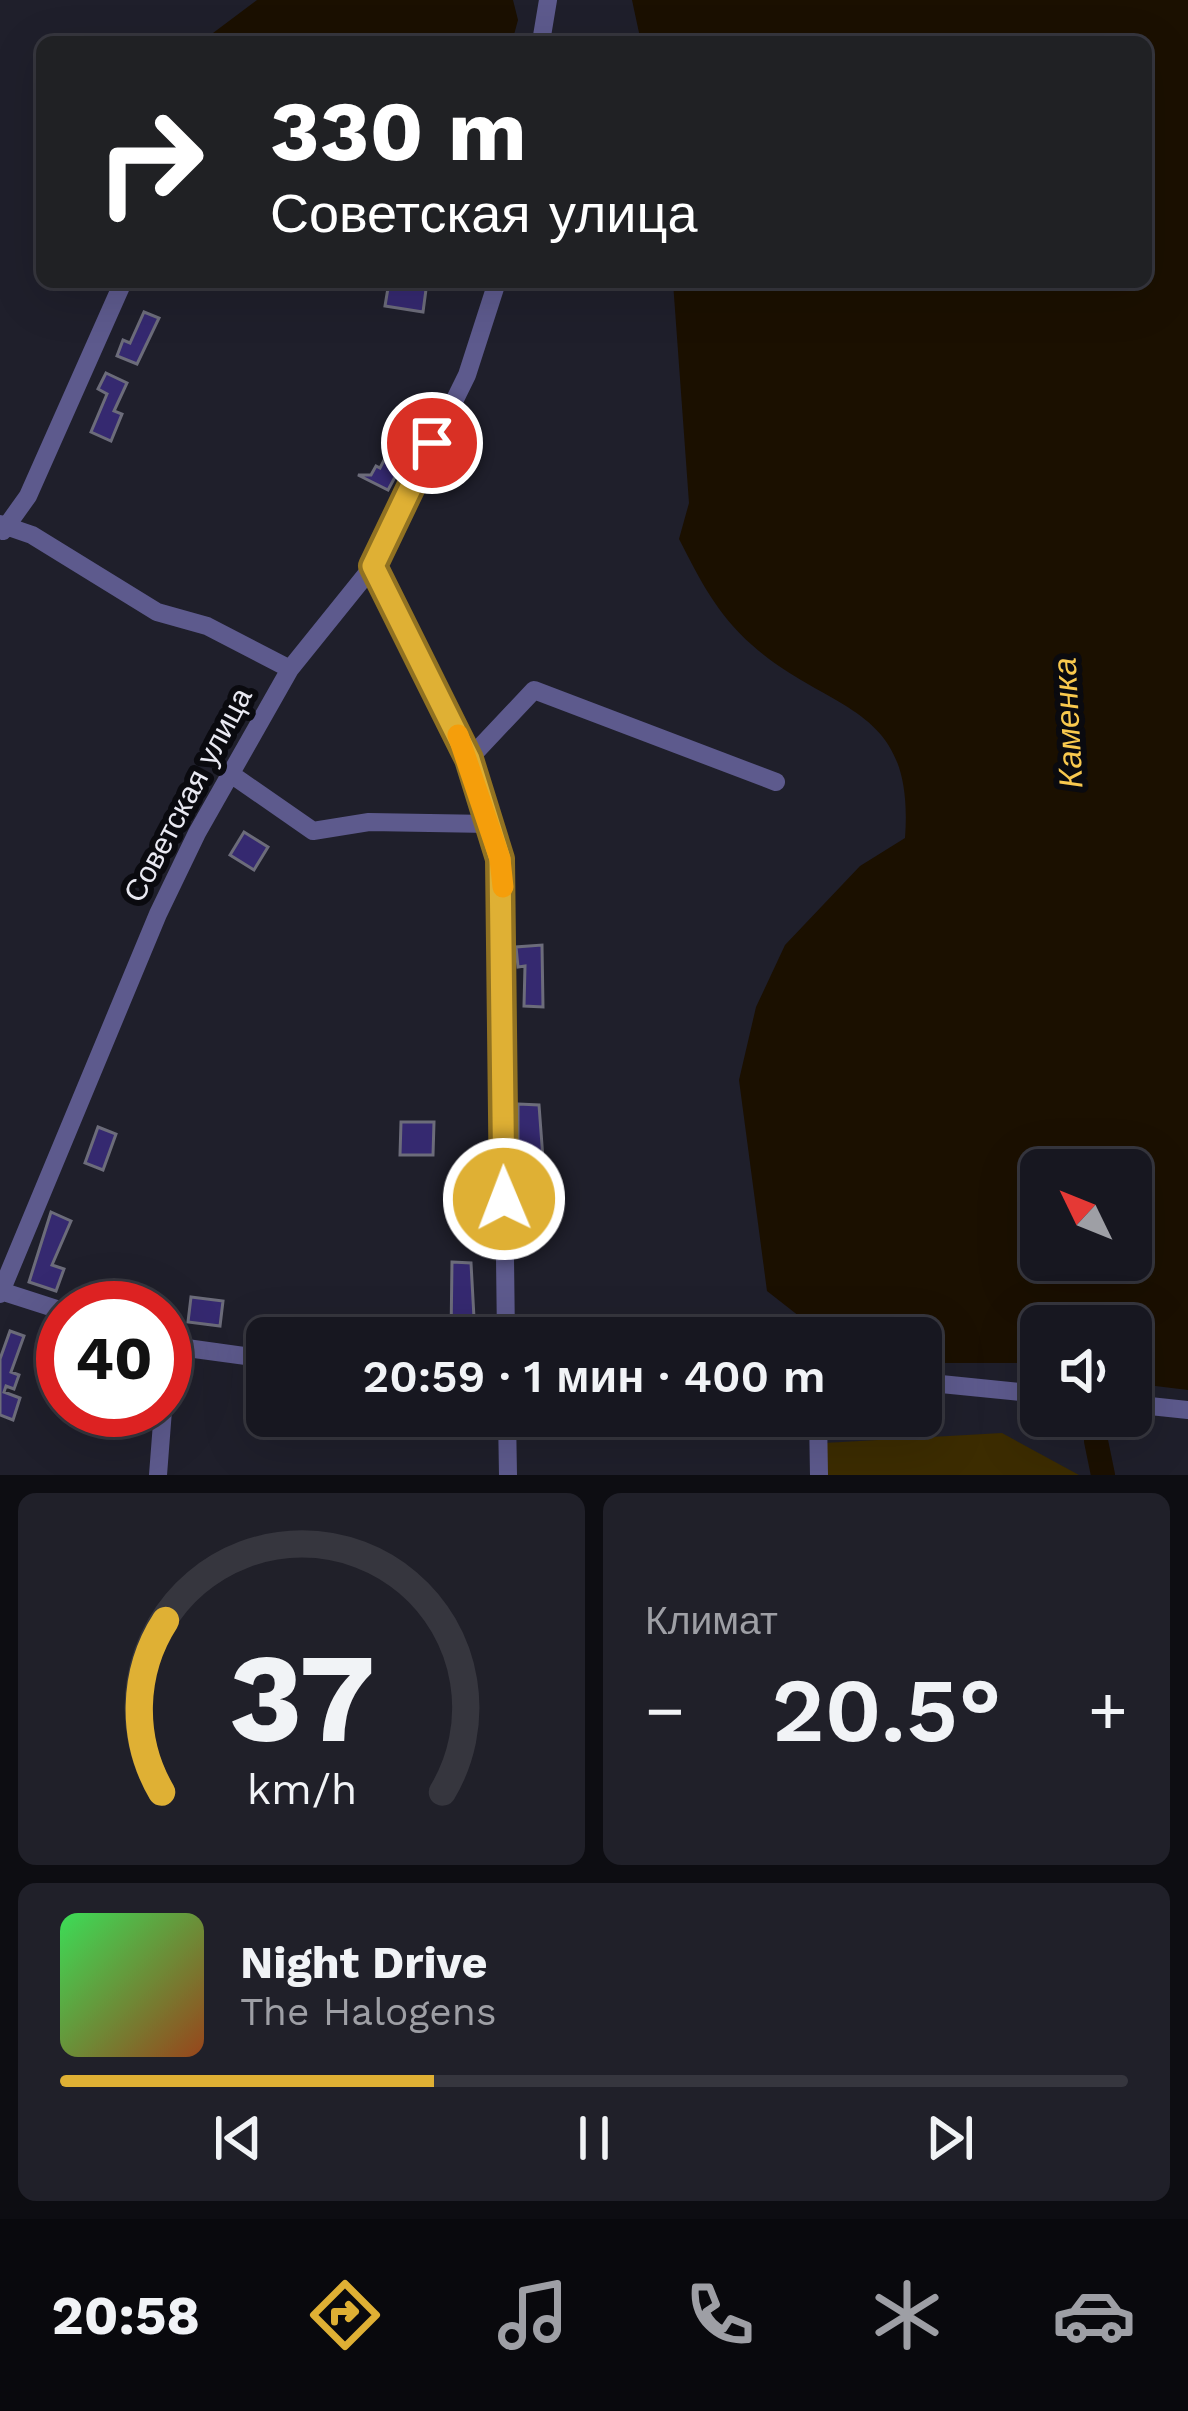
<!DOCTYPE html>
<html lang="ru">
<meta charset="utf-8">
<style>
body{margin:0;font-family:"Work Sans",sans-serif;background:#202029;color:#f1f3f6;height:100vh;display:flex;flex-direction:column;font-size:45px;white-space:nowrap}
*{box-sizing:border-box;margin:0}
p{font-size:39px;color:#9e9fa5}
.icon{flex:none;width:66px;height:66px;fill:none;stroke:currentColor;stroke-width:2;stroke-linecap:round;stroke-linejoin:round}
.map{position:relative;height:1475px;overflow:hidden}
.panel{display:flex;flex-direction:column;gap:18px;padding:18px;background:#0d0d12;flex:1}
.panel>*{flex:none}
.hud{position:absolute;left:36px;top:36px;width:1116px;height:252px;border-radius:18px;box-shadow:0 12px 48px #0002,0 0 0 3px #36363e;background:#202124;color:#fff;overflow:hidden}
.needle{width:78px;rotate:313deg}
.fabs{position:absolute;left:1020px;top:1149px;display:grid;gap:24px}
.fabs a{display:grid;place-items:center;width:132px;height:132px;border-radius:18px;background:#171720;box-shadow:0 12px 48px #0002,0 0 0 3px #36363e;font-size:60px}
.speed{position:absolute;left:36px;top:1281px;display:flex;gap:24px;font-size:60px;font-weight:700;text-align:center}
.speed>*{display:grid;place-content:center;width:156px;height:156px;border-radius:50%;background:#171720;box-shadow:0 12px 48px #0002,0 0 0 3px #36363e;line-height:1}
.speed .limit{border:18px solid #d22;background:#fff;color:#111}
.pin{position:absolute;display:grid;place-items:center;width:102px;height:102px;color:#fff;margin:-51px;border:6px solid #fff;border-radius:50%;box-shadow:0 3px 12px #0007}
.me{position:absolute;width:132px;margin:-66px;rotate:359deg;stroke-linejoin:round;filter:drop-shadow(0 0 9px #0008)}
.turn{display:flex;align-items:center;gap:42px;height:252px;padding:0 36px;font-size:54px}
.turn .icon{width:156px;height:156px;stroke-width:2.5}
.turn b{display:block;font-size:84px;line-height:102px}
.big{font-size:90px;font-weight:600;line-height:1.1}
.panel .tile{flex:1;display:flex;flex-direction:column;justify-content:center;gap:18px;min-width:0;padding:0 42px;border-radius:18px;background:#202029}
.panel .dial{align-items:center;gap:0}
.dial svg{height:312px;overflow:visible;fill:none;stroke:#36363e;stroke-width:7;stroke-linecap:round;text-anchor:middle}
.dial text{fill:#f1f3f6;stroke:none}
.song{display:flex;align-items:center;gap:36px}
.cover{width:144px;height:144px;border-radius:18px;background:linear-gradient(135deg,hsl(130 70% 55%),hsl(20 70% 35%))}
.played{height:12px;border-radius:6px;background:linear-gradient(90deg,#dfb034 35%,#36363e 35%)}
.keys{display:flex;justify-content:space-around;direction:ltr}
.heat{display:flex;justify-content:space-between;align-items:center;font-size:66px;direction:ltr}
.panel .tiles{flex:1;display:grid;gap:18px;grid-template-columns:1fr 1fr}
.tile:last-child{grid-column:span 2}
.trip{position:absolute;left:246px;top:1317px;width:696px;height:120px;border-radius:18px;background:#171720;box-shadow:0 12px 48px #0002,0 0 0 3px #36363e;font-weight:600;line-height:120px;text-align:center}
.menu{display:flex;height:192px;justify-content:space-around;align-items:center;background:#09090d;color:#9e9fa5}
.menu .icon{width:84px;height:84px}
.menu .current{color:#dfb034}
.menu b{font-size:54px;color:#f1f3f6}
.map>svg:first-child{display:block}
.green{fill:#3c2c00}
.water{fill:#1b1000;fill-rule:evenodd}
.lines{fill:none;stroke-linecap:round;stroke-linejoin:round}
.river{stroke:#1b1000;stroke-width:24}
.building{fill:#352970;stroke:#6c6c7a;stroke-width:3}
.minor{stroke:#5d5a8d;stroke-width:18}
.route-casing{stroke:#917222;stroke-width:30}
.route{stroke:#dfb034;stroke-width:21}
.slow{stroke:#f59e0b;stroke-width:21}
.labels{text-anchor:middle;stroke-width:12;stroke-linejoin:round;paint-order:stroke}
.street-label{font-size:30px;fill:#e9e9f2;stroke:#0a0a0f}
.water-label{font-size:33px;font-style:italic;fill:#f9c94e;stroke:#0a0a0f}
</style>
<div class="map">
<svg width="1188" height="1475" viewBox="0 0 1188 1475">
<rect width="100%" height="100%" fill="#1f1f2b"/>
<path class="green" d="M1002 1433 1079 1475H825L824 1443Z"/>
<path class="water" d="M257 0H513L518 20 512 42H412L392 33 342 42H201Z
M632 0H1188V1390L1131 1383V1326H1041V1363H921V1338H827L767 1291 739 1080 756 1007 785 945 860 866 905 838C915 702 831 715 752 645 717 614 700 580 679 539L689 503 673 282H1146V42H641ZM1041 1170H1131V1260H1041Z"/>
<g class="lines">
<path class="river" d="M1096 1441 1103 1475"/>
</g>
<path class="building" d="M389 282H427L423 312 385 306Z
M144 312 159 318 137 364 117 356 123 340 130 343Z
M106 373 127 383 114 411 122 414 111 441 91 432 107 394 98 389Z
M392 445 408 453 388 490 358 475H371L376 466 380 468Z
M244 832 268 847 254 870 230 855Z
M542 945 543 1007 524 1006 525 966 518 967 516 947Z
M518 1104 539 1105 543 1159H518Z
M401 1122H434L433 1155H400Z
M98 1127 116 1134 103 1170 85 1163Z
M51 1212 71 1221 52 1265 64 1269 56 1291 29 1282Z
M452 1262 471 1263 475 1336H451Z
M191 1297 223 1301 220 1326 188 1322Z
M10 1331 24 1336 11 1372 19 1375 14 1389 6 1386 4 1392 20 1398 13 1420 0 1415V1359Z"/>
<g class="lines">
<path class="minor" d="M541 42 548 0
M0 524 32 535 157 612 207 626 290 669
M3 531 28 496 123 282
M373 566 469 759 500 859 506 1338
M469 759 534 690 776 782
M228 772 313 831 369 822 490 824
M1 1291 63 1311
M0 1294 158 914 197 833 290 669 373 566 467 375 497 282
M165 1345 267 1359
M921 1382 1041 1394
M165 1390 168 1346
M1131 1404 1188 1410
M507 1416 508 1475
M818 1416 819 1475
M158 1475 163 1410"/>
</g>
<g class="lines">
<defs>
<path id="route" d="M432 443 373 566 469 759 500 859 504 1199"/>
</defs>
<use href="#route" class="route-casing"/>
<use href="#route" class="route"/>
<path class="slow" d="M458 735 500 859 503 887"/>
</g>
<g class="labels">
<g class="street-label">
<text transform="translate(188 795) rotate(-62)" y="10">Советская улица</text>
</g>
<g class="water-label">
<text transform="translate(1067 723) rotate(-93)" y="12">Каменка</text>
</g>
</g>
</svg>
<div class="fabs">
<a><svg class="needle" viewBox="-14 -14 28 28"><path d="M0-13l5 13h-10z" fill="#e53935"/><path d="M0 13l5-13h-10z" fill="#9e9fa5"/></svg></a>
<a><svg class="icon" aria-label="sound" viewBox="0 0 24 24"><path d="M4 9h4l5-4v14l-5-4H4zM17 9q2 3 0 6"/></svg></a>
</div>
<div class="speed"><div class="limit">40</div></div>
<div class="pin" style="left:432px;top:443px;background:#d93025"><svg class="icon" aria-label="arrive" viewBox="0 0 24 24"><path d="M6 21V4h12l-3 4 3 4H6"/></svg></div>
<svg class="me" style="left:504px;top:1199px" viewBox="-20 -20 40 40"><circle r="17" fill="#dfb034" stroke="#fff" stroke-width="3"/><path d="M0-11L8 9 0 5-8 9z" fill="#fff"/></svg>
<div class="trip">20:59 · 1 мин · 400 m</div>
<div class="hud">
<div class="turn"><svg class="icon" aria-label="right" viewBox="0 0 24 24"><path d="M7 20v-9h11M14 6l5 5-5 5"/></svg><div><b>330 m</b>Советская улица</div></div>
</div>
</div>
<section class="panel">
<div class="tiles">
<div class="tile dial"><svg viewBox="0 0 100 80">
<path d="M14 69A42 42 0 1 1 86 69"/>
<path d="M14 69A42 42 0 0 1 15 25" stroke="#dfb034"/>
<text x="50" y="56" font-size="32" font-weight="700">37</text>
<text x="50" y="72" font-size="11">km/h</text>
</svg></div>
<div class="tile"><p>Климат</p>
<div class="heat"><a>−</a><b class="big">20.5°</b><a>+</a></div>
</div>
<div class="tile">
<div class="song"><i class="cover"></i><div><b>Night Drive</b><p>The Halogens</p></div></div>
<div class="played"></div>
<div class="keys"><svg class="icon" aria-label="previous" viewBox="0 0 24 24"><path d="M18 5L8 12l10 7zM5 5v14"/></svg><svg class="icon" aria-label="pause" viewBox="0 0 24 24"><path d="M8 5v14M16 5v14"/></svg><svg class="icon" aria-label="next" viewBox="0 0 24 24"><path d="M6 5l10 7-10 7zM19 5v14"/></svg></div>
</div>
</div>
</section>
<nav class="menu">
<b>20:58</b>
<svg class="icon current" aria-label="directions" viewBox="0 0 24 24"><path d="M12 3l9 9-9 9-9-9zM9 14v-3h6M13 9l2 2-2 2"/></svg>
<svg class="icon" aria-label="music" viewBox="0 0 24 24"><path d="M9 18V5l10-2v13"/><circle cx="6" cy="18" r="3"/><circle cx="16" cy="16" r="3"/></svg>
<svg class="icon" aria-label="phone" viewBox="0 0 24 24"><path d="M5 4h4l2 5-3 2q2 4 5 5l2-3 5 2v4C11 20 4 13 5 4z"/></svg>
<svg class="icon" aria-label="climate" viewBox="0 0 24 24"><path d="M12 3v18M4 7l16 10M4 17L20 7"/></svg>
<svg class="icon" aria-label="car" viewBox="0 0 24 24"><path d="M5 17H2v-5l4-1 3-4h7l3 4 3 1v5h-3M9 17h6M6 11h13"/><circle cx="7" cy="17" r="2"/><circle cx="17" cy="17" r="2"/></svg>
</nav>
